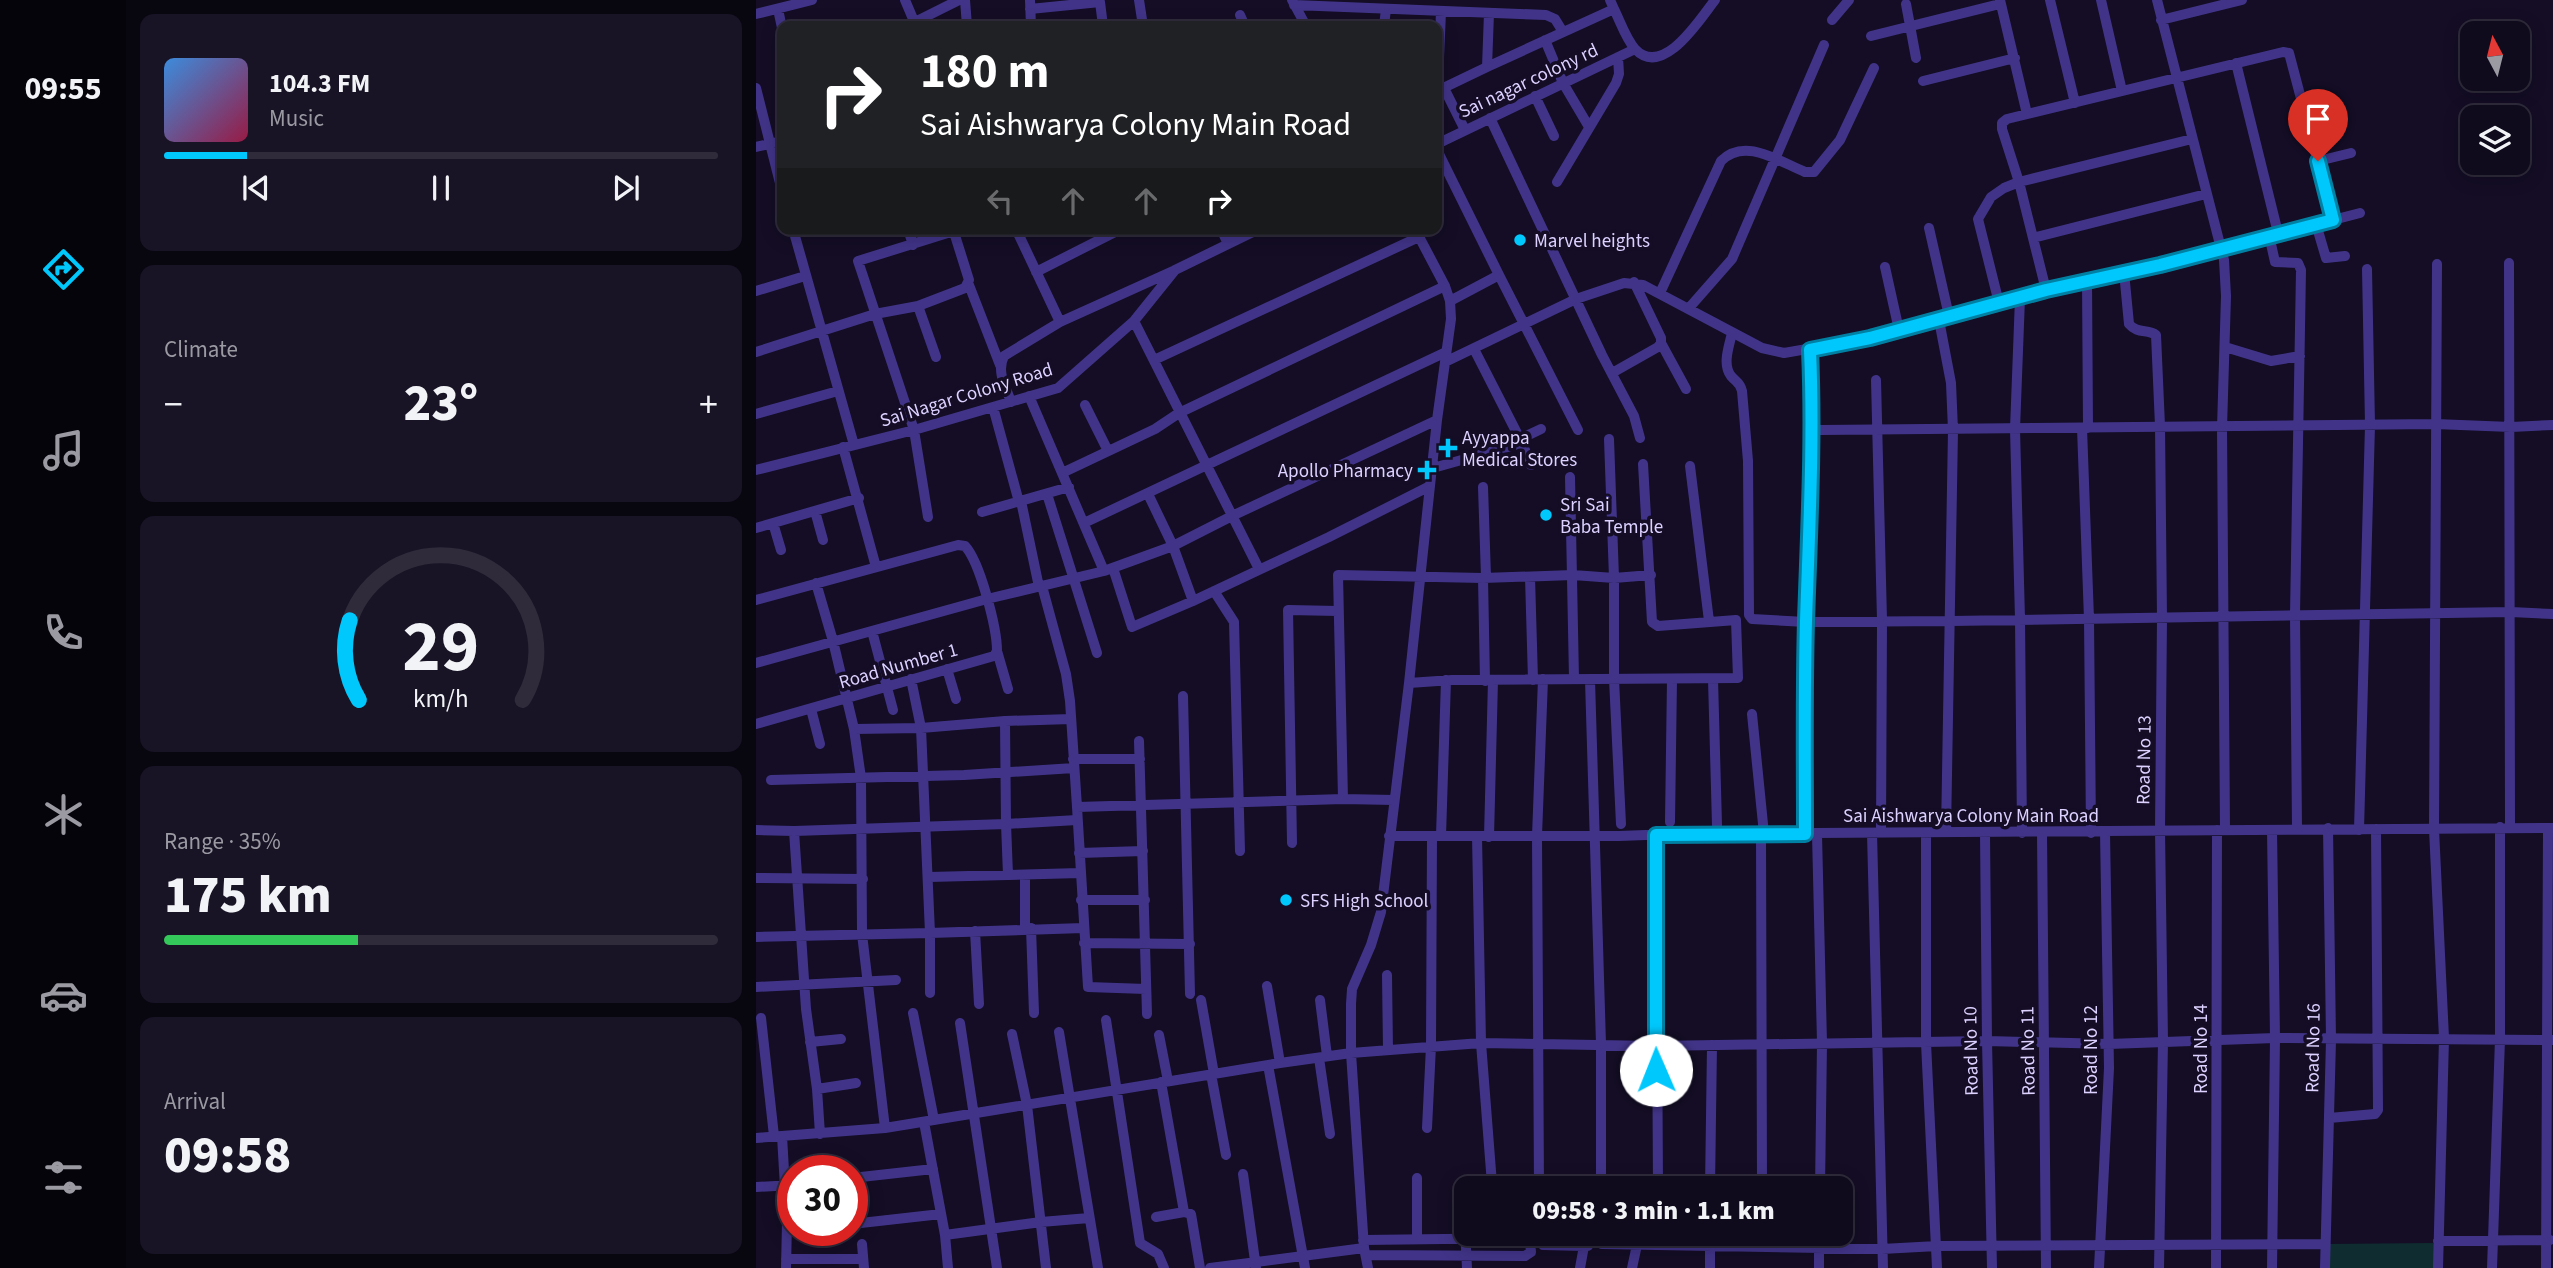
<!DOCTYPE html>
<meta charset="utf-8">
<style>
body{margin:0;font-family:"Source Sans 3",sans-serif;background:#181325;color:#f1f3f6;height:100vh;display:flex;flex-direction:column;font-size:26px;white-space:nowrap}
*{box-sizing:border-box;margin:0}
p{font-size:23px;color:#9b9aa3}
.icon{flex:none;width:38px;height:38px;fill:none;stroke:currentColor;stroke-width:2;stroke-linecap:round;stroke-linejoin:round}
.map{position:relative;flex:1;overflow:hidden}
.details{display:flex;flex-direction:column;gap:14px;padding:14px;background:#08060f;width:630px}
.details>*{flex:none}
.banner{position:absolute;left:21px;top:21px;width:665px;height:214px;border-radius:14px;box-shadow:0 4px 18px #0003,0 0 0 2px #2f2b3b;background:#202124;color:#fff;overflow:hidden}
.needle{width:46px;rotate:353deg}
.buttons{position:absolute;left:1704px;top:21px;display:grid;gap:14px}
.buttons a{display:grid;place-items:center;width:70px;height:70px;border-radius:14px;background:#0f0a1c;box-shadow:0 4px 18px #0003,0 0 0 2px #2f2b3b;font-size:35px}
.speed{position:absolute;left:21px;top:1155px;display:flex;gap:14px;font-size:35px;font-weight:700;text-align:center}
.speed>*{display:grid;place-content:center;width:91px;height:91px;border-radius:50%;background:#0f0a1c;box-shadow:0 4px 18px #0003,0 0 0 2px #2f2b3b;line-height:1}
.speed .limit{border:10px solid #d22;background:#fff;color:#111}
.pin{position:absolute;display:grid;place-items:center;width:60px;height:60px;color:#fff;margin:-72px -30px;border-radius:50% 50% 50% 0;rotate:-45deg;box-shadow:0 0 7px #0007}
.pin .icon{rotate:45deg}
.me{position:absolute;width:77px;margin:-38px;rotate:359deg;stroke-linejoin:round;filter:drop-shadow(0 0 5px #0008)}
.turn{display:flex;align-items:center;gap:24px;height:147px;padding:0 28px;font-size:32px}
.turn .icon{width:91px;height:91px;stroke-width:2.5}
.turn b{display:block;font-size:49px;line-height:60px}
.lanes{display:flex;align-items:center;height:66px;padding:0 28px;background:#0003;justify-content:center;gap:35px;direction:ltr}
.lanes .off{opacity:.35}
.big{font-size:52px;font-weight:800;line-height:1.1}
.details .tile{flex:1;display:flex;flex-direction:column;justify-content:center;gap:10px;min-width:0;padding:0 24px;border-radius:14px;background:#181325}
.details .dial{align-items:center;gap:0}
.dial svg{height:182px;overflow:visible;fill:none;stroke:#2f2b3b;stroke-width:7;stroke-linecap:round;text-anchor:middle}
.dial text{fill:#f1f3f6;stroke:none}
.song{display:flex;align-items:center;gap:21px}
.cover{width:84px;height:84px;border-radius:10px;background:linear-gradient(135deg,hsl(210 70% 55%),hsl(340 70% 35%))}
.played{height:7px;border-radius:4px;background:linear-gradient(90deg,#00c7fc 15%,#2f2b3b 15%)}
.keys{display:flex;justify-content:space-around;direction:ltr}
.heat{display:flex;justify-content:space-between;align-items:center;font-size:38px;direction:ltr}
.charge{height:10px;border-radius:5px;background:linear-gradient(90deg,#34c759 35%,#2f2b3b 0)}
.trip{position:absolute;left:698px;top:1176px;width:399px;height:70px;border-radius:14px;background:#0f0a1c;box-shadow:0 4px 18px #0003,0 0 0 2px #2f2b3b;font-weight:800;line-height:70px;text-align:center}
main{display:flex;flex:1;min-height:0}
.dock{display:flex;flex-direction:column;width:126px;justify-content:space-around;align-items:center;background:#06040b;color:#9b9aa3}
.dock .icon{width:49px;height:49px}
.dock .active{color:#00c7fc}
.dock b{font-size:32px;color:#f1f3f6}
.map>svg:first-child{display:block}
.green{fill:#0f2d30}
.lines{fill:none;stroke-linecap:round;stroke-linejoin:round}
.minor{stroke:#413488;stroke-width:10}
.route-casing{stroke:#0081a4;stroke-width:18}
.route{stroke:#00c7fc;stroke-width:12}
.poi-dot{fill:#00c7fc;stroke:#140d25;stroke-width:2.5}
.labels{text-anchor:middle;stroke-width:7;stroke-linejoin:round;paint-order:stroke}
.street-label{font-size:19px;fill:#dcd1ff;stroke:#140d25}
.poi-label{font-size:19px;fill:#dcd1ff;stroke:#140d25;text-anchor:start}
</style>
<main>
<nav class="dock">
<b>09:55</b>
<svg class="icon active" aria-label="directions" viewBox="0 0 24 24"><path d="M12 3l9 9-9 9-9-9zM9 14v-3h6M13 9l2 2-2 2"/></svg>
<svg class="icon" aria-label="music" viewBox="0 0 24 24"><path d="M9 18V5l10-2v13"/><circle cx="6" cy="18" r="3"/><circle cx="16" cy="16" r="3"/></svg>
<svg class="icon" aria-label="phone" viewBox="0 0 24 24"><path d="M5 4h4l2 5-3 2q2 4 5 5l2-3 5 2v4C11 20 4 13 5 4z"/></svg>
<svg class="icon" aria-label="climate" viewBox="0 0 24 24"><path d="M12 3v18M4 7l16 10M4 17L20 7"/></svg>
<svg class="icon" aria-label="car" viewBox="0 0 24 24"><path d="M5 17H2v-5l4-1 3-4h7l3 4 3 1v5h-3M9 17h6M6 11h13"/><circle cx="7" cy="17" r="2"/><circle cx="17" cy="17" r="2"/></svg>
<svg class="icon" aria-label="filters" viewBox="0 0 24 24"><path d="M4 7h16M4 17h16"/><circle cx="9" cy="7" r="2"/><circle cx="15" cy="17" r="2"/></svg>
</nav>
<section class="details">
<div class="tile">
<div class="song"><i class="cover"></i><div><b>104.3 FM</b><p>Music</p></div></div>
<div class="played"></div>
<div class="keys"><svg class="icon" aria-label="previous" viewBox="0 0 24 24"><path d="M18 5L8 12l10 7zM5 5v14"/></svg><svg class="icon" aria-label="pause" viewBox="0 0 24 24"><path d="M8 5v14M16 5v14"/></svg><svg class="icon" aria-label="next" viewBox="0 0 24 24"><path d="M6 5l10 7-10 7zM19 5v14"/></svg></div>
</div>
<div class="tile"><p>Climate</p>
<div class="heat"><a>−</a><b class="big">23°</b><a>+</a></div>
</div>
<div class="tile dial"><svg viewBox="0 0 100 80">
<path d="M14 69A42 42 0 1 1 86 69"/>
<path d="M14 69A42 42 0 0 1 10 34" stroke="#00c7fc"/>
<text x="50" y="56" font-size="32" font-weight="700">29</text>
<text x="50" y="72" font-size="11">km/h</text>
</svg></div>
<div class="tile"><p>Range · 35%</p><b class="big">175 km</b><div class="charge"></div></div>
<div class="tile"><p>Arrival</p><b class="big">09:58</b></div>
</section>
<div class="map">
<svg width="1797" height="1268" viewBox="0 0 1797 1268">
<rect width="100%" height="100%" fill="#140d25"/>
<path class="green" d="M1679 1243V1268H1572V1244Z"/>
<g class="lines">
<path class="minor" d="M149 0 160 26
M209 0 211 26
M274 0 275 26
M383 0 387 26
M536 0 550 26
M1244 0 1271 114
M1294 0 1319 103
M1345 0 1366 91
M1401 0 1468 260 1470 296 1466 428 1469 830
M1150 4 1160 58
M538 5 790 15 799 19 807 32
M22 9 26 28
M274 9 344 2 347 26
M858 9C864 21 870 39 879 49 907 79 944 19 959 0
M733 13 731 67 858 9 854 0
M0 14 56 0
M484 15 489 26
M1076 20 1093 0
M1405 20 1486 0
M159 22 203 0
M628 26 630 9
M1115 36 1244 4
M789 40 807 83 833 127
M683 58 685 12
M1480 63 1522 233
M1167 81 1259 58
M0 88 26 191
M688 88 709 130
M681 91 731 67
M779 96 798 136
M734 118 846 355 878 416 884 438
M681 144 879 49
M0 147 26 141
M681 150 743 275 694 301
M1562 161 1595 153
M801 182 860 83 863 74 862 57
M1560 224 1570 258 1589 256
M1173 228 1193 316
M37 229 98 445
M152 229 157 245
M260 229 304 322
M465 229 472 244
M1513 235 1519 262 1542 263 1545 270 1539 615 1541 829
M1277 238 1450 194
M1753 263 1754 827
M1681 264 1678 829 1688 1038 1682 1268
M1129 267 1143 330
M280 272 365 229
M1368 272 1373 324C1381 334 1392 329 1400 335L1404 426 1406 618 1404 831 1407 1041 1403 1268
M743 275 822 430
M1331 280 1332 428
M878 282 905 338V343
M213 285 244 365
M1290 290 1263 182 1246 129V123L1251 119 1527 52 1533 53 1577 220
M0 291 49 276
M904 293 965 161C989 137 1022 161 1049 172H1058L1084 140 1118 68
M1264 298 1259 429 1264 619 1266 833
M1243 303 1222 219 1235 197 1248 188 1263 182 1436 139
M162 306 180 357
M933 308 976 259 1068 45
M1183 320 1195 383 1197 430 1190 832
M378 321 503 569
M976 333C973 347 966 364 975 376 980 382 984 382 986 391L992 461 993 615 996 619 1050 622 1195 621 1755 612 1797 614
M1469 347 1515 361 1544 356
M1053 350 1057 427 1064 430 1679 424 1755 427 1797 425
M0 352 119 314 162 306 209 288 213 280 197 229
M398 360 663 237
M689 362 820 299 868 283 887 285 1006 348 1028 353 1114 338 1290 290 1404 265 1604 213
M856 373 902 347 905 343 930 389
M1120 380 1126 620 1125 833
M273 396 348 571
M255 402C250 387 240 372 248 356L304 322 417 271
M329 405 352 451
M237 407 263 502
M0 414 82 391
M1326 428 1333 619 1335 833
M764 439 785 429
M853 439 858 578V679L865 824
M766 443 775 465
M87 447 120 567
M934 466 953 621
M677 468 766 443 718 349
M0 470 158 430 302 388 378 321 419 270 503 229
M306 473 399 429 423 413 689 286
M814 477 818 679
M727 487 730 577
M291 494 341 653
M392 494 417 546 437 601 573 537 674 486
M265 501 283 587
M59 511 67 540
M226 512 313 487
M172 517 158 430 102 261 198 231
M17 523 25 550
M328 523 690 352
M0 528 103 498
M357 568 376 627 437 601
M774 577 777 680
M727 578 729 681
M60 583 77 641 98 729 105 778 106 934 129 1128
M286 586 310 674 314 701 321 807
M458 591 478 622 484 851
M0 600 202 545 209 546C224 562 241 628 241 651L238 656 0 724
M116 631 137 710
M241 651 252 689
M0 663 231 599 348 571 417 546 476 516 681 420
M191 669 200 699
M155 679 165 728 174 933 327 928
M957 679 961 825
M834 680 845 1044V1188
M653 683 696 680 982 678 980 620 902 626 896 622 887 464
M427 696 434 994
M55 709 64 744
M996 714 1008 834
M249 721 315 719
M383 741 391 1014
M317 759H384
M15 780 208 775 318 768
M587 799 582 575 727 578 817 575 858 578 895 575
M914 822 916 679
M0 830 38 831 250 824 249 721 165 728 98 729
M1516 830 1519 1038 1516 1268
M1603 830 1614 425 1611 269
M38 831 50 1009 61 1089 64 1134
M1116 833 1127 1268
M1170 833V1043L1181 1268
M1229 833 1231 1041 1236 1268
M1286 833 1290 1268
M1005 834 1006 1188
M1049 834 1050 622 1055 537 1057 427
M1061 834 1066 1043 1064 1188
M900 835 902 1188
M633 836H863L917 834 1797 828
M685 836 690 680
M721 836 725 1043 736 1184
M733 837 737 680
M536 843 532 610 582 611
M323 853 387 851
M252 875 250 824 321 820
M269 875V929
M173 877 324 873
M0 878 107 879
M325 900H389
M275 928 278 1013
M219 931 223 1004
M0 937 174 933V993
M328 943 434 944
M631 975 632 1050
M511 986 524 1063
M0 987 140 980
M390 989 332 987 321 807 587 799 638 800
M445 1000 458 1074
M564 1000 571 1056
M157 1013 178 1120
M5 1018 18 1136
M350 1020 384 1243 402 1254 408 1268
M204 1023 241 1268
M303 1032 342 1268
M256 1034 271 1105 290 1268
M403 1035 412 1081
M54 1042 85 1039
M563 1058 574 1134
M512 1065 549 1268
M455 1074 470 1155
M405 1082 428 1212 435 1214 444 1268
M61 1089 100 1083
M1573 1118 1619 1114 1622 1110 1620 829
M168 1122 189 1235 192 1268
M671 1128 675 1046 676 836
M26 1136 31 1222 30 1268
M0 1138 129 1128 524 1063 595 1053 725 1043 899 1046 1231 1041 1353 1044 1519 1038 1797 1040
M487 1174 500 1268
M96 1178 177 1169
M661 1178V1239
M0 1187 37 1185
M783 1188 781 836 787 679
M954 1188 956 1045
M707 1190 711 1268
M400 1217 428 1212
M96 1224 185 1214
M845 1234 846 1244 1126 1249 1181 1246 1569 1244
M189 1235 285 1222 333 1218
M607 1240 770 1238 774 1242 775 1252 769 1256 610 1255
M1682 1241 1794 1240
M106 1244 108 1268
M787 1245 828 1246
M30 1259H107
M454 1268 608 1248
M612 1268 608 1248 595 1053V1004L596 989 615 945 625 912 653 683 681 420 695 319 694 301 689 286 659 229
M824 1268 828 1246H832
M876 1268 881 1245
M954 1268V1234
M1063 1268V1234
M1343 1268 1353 1068 1349 832
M1460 1268 1461 830
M1569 1268 1575 1040 1572 828
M1736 1268 1744 1039V827
M1790 1268 1792 828"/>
</g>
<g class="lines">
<defs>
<path id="route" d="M900 1070V835L1049 834C1049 763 1048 692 1050 621 1053 530 1058 441 1054 350L1114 338 1290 290 1404 265 1577 220 1562 161"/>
</defs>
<use href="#route" class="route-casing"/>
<use href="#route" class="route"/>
</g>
<g class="poi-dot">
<circle cx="764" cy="240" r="7"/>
<path d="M688.5 437.5h7v7h7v7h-7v7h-7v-7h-7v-7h7z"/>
<path d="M667.5 459.5h7v7h7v7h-7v7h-7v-7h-7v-7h7z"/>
<circle cx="790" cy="515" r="7"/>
<circle cx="530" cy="900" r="7"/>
</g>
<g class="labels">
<g class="street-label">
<text transform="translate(772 80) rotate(-25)" y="7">Sai nagar colony rd</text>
<text transform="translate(210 394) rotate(-17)" y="7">Sai Nagar Colony Road</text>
<text transform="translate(142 665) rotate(-16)" y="7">Road Number 1</text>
<text transform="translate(1387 760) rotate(-89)" y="7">Road No 13</text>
<text x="1215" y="822">Sai Aishwarya Colony Main Road</text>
<text transform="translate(1556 1048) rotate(-89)" y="7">Road No 16</text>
<text transform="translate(1444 1049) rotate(-90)" y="7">Road No 14</text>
<text transform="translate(1334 1050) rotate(-90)" y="7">Road No 12</text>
<text transform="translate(1214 1051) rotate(-91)" y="7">Road No 10</text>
<text transform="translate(1271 1051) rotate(-91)" y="7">Road No 11</text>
</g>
<g class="poi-label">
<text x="778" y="247">Marvel heights</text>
<text x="706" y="444">Ayyappa<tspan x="706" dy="22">Medical Stores</tspan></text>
<text x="657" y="477" text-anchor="end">Apollo Pharmacy</text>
<text x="804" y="511">Sri Sai<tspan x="804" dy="22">Baba Temple</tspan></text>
<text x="544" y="907">SFS High School</text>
</g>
</g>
</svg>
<div class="buttons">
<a><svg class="needle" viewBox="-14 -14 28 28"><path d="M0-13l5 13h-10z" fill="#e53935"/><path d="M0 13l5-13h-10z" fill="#9b9aa3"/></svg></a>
<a><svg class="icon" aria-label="layers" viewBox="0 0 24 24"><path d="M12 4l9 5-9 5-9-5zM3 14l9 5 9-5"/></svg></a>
</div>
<div class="speed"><div class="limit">30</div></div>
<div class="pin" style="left:1562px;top:161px;background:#d93025"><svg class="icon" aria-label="arrive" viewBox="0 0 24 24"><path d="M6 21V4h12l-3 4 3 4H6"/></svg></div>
<svg class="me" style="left:900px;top:1070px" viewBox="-20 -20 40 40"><circle r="19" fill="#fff"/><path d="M0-13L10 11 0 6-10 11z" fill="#00c7fc"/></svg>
<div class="trip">09:58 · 3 min · 1.1 km</div>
<div class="banner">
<div class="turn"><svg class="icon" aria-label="right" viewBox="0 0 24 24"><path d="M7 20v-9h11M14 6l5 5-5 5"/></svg><div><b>180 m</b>Sai Aishwarya Colony Main Road</div></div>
<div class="lanes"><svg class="icon off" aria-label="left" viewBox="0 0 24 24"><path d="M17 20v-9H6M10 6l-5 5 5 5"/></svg><svg class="icon off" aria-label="ahead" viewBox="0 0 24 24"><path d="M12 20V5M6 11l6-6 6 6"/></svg><svg class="icon off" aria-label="ahead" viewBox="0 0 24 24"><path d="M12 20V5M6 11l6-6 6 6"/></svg><svg class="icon" aria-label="right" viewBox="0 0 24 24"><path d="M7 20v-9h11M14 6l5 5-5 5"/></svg></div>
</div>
</div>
</main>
